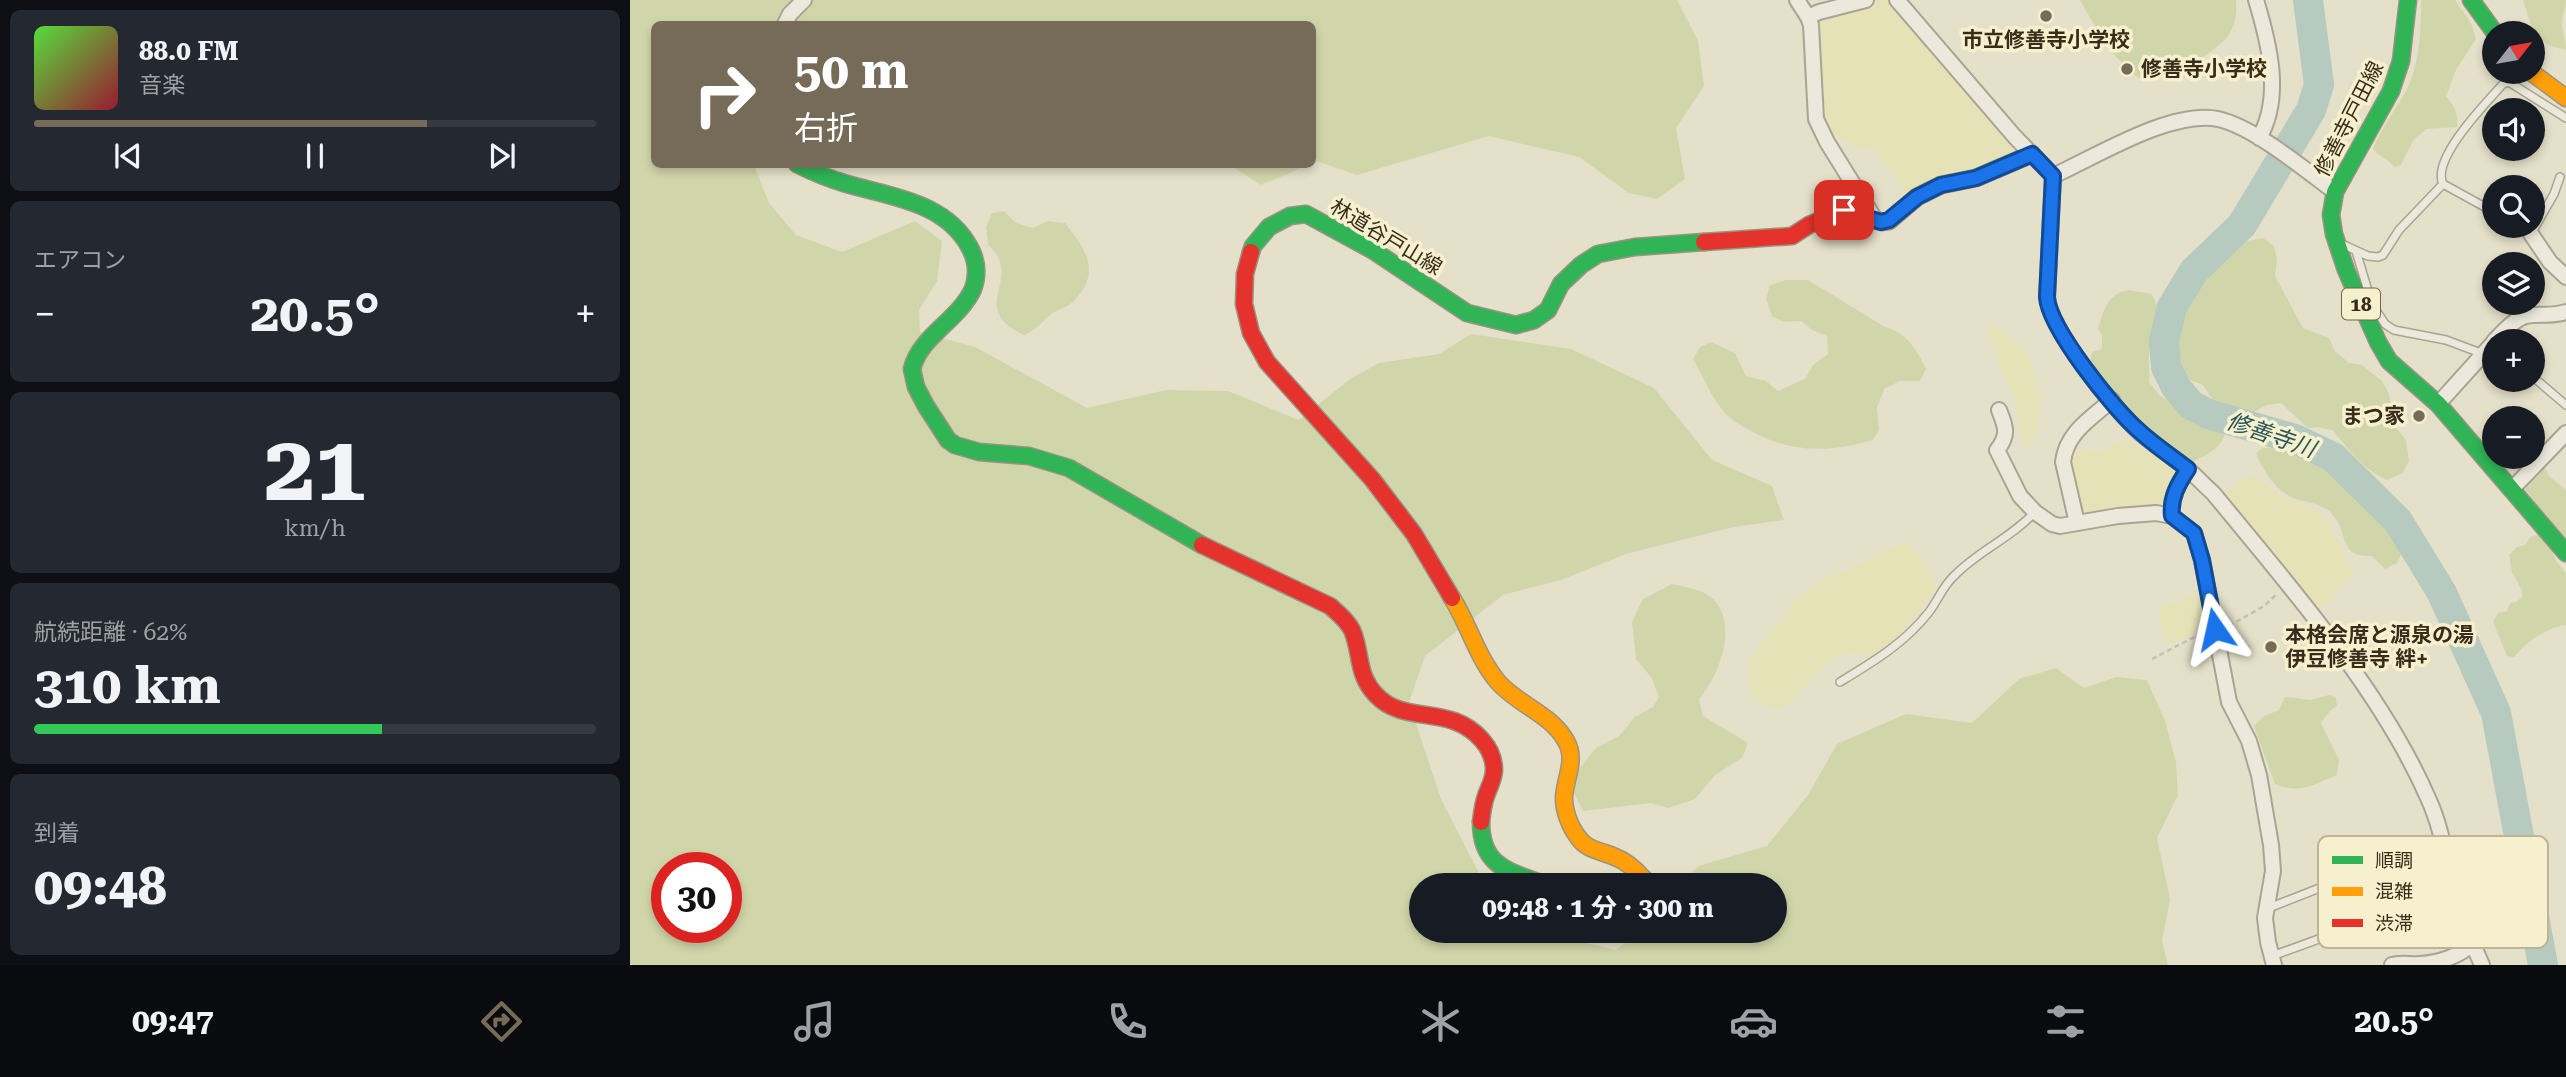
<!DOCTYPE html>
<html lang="ja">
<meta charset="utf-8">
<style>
body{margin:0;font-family:"Roboto Serif","Noto Sans JP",serif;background:#242831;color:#f1f3f6;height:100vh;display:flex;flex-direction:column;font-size:26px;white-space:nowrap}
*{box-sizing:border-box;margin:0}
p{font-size:23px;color:#9ea1a6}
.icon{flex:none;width:38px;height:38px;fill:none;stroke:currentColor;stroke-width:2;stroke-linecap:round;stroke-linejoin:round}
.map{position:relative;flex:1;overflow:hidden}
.sheet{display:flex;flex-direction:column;gap:10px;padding:10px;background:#0d0f14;width:630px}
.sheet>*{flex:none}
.hud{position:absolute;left:21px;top:21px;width:665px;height:147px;border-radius:10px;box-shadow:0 4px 10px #0003;background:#756b58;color:#fff;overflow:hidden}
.needle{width:46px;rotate:59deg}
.buttons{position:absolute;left:1852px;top:21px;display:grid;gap:14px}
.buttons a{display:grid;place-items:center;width:63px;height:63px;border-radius:50%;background:#171b24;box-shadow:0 4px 10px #0003;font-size:35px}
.speed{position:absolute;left:21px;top:852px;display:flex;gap:14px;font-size:35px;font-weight:700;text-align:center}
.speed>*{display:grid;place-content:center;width:91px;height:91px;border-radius:50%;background:#171b24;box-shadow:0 4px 10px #0003;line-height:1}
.speed .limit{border:10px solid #d22;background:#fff;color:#111}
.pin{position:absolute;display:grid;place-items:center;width:60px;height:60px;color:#fff;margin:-30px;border-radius:14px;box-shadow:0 4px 10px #0006}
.me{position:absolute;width:77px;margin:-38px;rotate:349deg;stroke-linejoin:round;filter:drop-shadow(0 0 5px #0008)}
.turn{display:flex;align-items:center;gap:24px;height:147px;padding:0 28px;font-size:32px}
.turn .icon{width:91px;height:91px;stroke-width:2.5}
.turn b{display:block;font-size:49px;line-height:60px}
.big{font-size:52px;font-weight:700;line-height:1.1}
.sheet .card{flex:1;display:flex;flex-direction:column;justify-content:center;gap:10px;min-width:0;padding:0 24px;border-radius:10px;background:#242831}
.sheet .dial{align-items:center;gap:0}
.dial b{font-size:91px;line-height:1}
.song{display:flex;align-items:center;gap:21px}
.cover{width:84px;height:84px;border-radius:10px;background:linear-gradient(135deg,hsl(110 70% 55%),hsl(350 70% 35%))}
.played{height:7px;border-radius:4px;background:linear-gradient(90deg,#756b58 70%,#363941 70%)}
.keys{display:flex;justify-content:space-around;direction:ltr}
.heat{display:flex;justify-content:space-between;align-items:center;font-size:38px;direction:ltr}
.charge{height:10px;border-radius:5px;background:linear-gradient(90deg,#34c759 62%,#363941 0)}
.trip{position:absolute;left:779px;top:873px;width:378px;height:70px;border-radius:35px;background:#171b24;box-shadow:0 4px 10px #0003;font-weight:700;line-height:70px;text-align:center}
.tabs{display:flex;height:112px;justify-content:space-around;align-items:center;background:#090b0e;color:#9ea1a6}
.tabs .icon{width:49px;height:49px}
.tabs .on{color:#756b58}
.tabs b{font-size:32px;color:#f1f3f6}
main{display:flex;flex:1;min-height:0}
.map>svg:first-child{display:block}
.farmland{fill:#e6e2b8}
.green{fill:#d1d6aa;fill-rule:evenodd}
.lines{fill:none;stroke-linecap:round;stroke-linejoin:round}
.river{stroke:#b6cac0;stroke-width:30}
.lane-casing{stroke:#a9a493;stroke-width:10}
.street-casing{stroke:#a9a493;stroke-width:18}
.fast-casing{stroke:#999383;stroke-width:19}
.slow-casing{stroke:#999383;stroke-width:19}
.jam-casing{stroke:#999383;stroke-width:19}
.path{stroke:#c4c0b3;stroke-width:2.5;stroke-dasharray:5 3.5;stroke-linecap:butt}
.lane{stroke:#ece9dc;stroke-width:7}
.street{stroke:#ece9dc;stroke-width:14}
.fast{stroke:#30b455;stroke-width:16}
.slow{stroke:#ff9f0a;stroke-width:16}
.jam{stroke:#e5322d;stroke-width:16}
.route-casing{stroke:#114b97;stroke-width:18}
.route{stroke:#1a73e8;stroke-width:12}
.poi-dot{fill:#756b58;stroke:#f7f0ce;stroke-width:2.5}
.labels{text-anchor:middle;stroke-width:7;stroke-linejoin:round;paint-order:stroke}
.shield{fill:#f7f0ce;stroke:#716751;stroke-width:2}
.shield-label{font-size:19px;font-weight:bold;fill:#382c1b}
.poi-label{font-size:21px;font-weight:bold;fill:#382c1b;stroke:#f7f0ce;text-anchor:start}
.street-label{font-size:21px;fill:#382c1b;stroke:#f7f0ce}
.water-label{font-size:23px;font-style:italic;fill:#295658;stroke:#f7f0ce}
.key{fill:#f7f0ce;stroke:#beb598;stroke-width:2}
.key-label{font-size:19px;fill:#382c1b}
</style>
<main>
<section class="sheet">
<div class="card">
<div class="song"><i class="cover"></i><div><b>88.0 FM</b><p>音楽</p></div></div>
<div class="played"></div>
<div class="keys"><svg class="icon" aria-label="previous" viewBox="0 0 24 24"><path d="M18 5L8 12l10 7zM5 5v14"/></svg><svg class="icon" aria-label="pause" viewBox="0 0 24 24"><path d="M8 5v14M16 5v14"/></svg><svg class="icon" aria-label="next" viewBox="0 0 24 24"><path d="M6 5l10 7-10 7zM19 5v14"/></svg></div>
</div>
<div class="card"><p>エアコン</p>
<div class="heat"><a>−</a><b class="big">20.5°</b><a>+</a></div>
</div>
<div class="card dial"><b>21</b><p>km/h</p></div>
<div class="card"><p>航続距離 · 62%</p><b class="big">310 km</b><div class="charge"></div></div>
<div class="card"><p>到着</p><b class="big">09:48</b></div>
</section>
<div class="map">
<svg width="1936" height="965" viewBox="0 0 1936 965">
<rect width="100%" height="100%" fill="#e5e0c9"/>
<path class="farmland" d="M1253 0 1260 1 1382 148 1378 156 1277 195 1243 148 1226 149 1216 141 1195 134 1188 117 1185 19Z
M1366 326 1391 345 1400 360 1411 399 1408 423 1402 442 1397 447 1394 446 1385 401 1357 333 1358 327Z
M1493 439 1544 467 1545 472 1537 506 1531 509 1459 515 1455 514 1447 497 1439 459 1443 448 1471 453Z
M1621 474 1662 503 1684 508 1690 512 1698 522 1725 575 1709 586 1702 601 1687 610 1593 494Z
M1276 542 1297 564 1306 588 1289 612 1267 637 1253 650 1240 654 1217 653 1207 657 1194 667 1160 703 1149 709 1135 705 1123 697 1119 682 1121 657 1129 644 1149 623 1165 599 1198 576 1214 572 1244 555Z
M1570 592H1575L1581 625 1541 645 1536 642 1528 617 1532 607Z"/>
<path class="green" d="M0 0H1047L1068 41 1074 86 1046 128 1055 179 1027 199 999 193 949 157 859 136 727 175 686 161 683 163 682 24H24V164L124 165 139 203 166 235 212 252 285 221 312 241 307 281 289 310 290 332 345 347 457 408 536 390 598 391 669 420 720 379 749 363 809 354 841 334 941 349 1024 388 1082 460 1142 486 1154 520 1104 527 996 554 931 580 873 595 795 656 779 702 811 799 855 885 791 886V931H915L921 935 986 950 1010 931H1144V886L1051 885 1068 866 1137 846 1178 795 1207 744 1276 714 1342 723 1389 679 1426 668 1454 688 1486 677 1517 680 1535 721 1546 762 1548 795 1527 838 1540 899 1532 941 1538 965H0ZM37 868H96V928H37Z
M1450 0H1606C1607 14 1606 24 1598 36 1588 51 1531 85 1514 80 1491 73 1461 20 1450 0Z
M1791 0H1825L1841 23 1846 39 1826 70 1816 96C1824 106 1829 114 1827 127L1797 129 1784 139 1771 165 1764 167C1759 159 1750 158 1743 149 1751 128 1765 111 1776 91 1790 65 1791 29 1791 0Z
M1893 0H1936C1936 8 1931 18 1932 25 1933 34 1936 41 1936 50L1917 45 1901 25Z
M600 165H678L631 185Z
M374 211 386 223 403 228 418 221 435 223C456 250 472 271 444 301 437 308 427 309 420 315 410 324 406 330 394 335 335 307 396 280 358 245L356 227 362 213Z
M1633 238 1644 246 1647 259 1645 276 1673 328 1699 338 1705 351 1719 363 1732 365 1752 381 1759 394 1764 425 1776 440 1779 461 1773 473 1757 480C1731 468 1721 451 1702 430L1687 427 1678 428 1651 403 1637 405 1620 414 1610 415 1598 412 1583 400 1573 385 1554 378 1545 350 1544 338 1556 298 1584 265 1612 242Z
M1156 280H1178L1255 327C1277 333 1287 350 1296 369L1290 381H1270L1254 389 1247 408 1249 430 1243 440C1201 452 1163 454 1123 432 1116 428 1107 424 1100 418 1083 403 1075 379 1063 359L1070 347 1081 342 1105 353 1116 376 1136 381 1148 391 1175 379 1183 365 1198 354 1197 336 1182 330 1171 321 1154 322 1142 316 1136 299 1140 285Z
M1499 290 1521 294C1529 305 1532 318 1528 332 1527 340 1520 345 1519 353 1518 362 1520 372 1519 382L1530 396 1548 405 1567 422 1582 426 1595 433C1591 449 1576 455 1562 462L1523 436 1501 414 1460 364 1462 352 1472 349V335L1468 329C1474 309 1478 293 1499 290Z
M1633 448H1652L1669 456 1685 459 1699 473 1727 492 1746 513 1748 521 1760 528 1772 552 1767 563 1755 569 1742 556C1706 558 1720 528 1699 511 1688 502 1675 503 1663 498 1646 491 1632 469 1626 453Z
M1914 466 1919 476 1936 490V544L1894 488 1895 481Z
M1907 535 1916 539 1927 562 1936 573V625C1916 628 1897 641 1884 657L1877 656 1863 622 1868 613 1877 611 1880 603 1886 602 1892 597V590L1882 572 1879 555 1887 547 1895 545 1900 537Z
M1042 584C1055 587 1073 589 1083 599 1109 625 1089 676 1069 699L1073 716 1118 743 1112 758 1085 775 1065 799 1038 808 1021 803 953 811 943 791 947 772 966 748 989 736 1005 717 1023 707 1029 697 1021 677 1006 659 1002 622 1013 599Z
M1699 695 1706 697 1707 706 1700 711 1691 723 1709 760 1707 775C1683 784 1672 795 1645 784L1624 726 1634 716 1649 710 1655 697 1680 700Z"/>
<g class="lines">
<path class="river" d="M1678 0 1689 85 1681 110 1612 225 1564 271 1542 307 1534 341 1536 367 1546 387 1561 405 1578 414 1665 439 1703 457 1768 521 1812 593 1866 713 1913 965"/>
<defs>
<path id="lane" d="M1813 184 1864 212
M1890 226 1901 234 1924 194 1930 177
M1714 245 1738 256 1748 257 1753 255 1769 230 1813 184C1801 159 1855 104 1873 84L1879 82 1936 118
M1726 251 1742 304 1755 324 1764 330 1816 340 1864 358
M1902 376 1936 405
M1210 682C1243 662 1275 643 1299 612 1308 600 1313 586 1324 576 1348 551 1381 538 1405 512
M1636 909 1761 860
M1642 956 1763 912 1826 901"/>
<path id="street" d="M1167 0 1178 17
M1236 0 1189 12 1178 17 1181 25 1186 119 1197 142 1246 221
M1267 0 1385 137 1423 176 1417 297C1419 329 1480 402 1504 427 1519 442 1539 454 1555 467 1565 475 1574 485 1583 493 1658 584 1751 690 1798 798 1814 832 1817 870 1827 906 1833 926 1844 946 1852 965
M1626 0C1639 43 1653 97 1629 138
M155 24 160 14 174 0
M1423 176C1465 157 1542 109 1588 119 1624 127 1674 169 1705 192
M1901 234 1920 262 1936 277
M1864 341C1873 332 1884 319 1896 316 1910 313 1921 317 1936 312
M1808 404 1864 342
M1369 410C1376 427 1379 435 1367 450L1390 496 1405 512 1422 524 1430 526 1488 516 1526 513 1542 516 1564 533 1572 560 1599 702 1619 741 1629 775 1641 845 1643 871 1635 918 1638 942 1644 965
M1882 489 1936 433
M1542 516C1540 498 1548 484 1558 469
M1447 523 1433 462C1436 433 1461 418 1482 400
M1762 965C1771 962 1781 965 1790 964 1809 963 1830 956 1843 943"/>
<path id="fast" d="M1778 0 1771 61 1761 91 1705 192 1701 215 1704 234 1716 270 1748 342 1759 361 1808 404 1936 553
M1841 0 1865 33
M167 164C183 172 199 179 217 184 261 197 316 202 340 248 347 261 348 275 343 289 329 320 290 336 282 369L286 387 296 406 318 440 325 445 349 452 399 456 439 468 572 545
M621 252 623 246 639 227 660 216 676 214 744 251 837 313 886 325 904 320 918 310 931 284 951 265 968 254 1005 247 1074 242
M851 822C851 869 882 871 917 886"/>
<path id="slow" d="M1901 72 1936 98
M822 598C839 625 847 657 868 682 888 705 920 713 936 741 947 760 935 777 934 798 934 811 940 827 948 837 956 850 972 851 985 857 996 861 1006 870 1014 879V886"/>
<path id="jam" d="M1074 242 1162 236 1179 225 1215 210 1251 222 1259 221 1287 197 1311 185 1346 178 1402 154
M621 252 615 274 614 304 621 333 637 362 742 479 784 534 822 598
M572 545 700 606C708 613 717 620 722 630 732 653 726 674 746 695 775 726 820 703 852 740 859 748 864 759 864 770 864 779 859 787 856 796 853 804 852 813 851 822"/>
</defs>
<use href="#lane" class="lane-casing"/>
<use href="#street" class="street-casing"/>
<use href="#fast" class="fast-casing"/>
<use href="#slow" class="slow-casing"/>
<use href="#jam" class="jam-casing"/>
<path class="path" d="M1599 626 1634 606 1648 593
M1522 659 1572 633"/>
<use href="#lane" class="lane"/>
<use href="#street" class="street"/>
<use href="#fast" class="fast"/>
<use href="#slow" class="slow"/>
<use href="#jam" class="jam"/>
</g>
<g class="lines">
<defs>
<path id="route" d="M1214 210 1251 222 1259 220 1287 197 1311 185 1346 178 1402 154 1423 176 1417 297C1419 328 1483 408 1507 429 1523 444 1541 456 1558 469 1548 484 1540 498 1542 516L1564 533 1572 560 1585 629"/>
</defs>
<use href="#route" class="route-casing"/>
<use href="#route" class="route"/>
</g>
<g class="poi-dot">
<circle cx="1416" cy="16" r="7"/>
<circle cx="1497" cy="69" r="7"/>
<circle cx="1789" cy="416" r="7"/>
<circle cx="1641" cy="647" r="7"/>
</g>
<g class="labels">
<rect class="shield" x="1712" y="288.5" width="38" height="31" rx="5"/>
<g class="shield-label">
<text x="1731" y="311">18</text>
</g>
<g class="poi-label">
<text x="1416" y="47" text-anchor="middle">市立修善寺小学校</text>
<text x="1511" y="76">修善寺小学校</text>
<text x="1775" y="423" text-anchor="end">まつ家</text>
<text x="1655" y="642">本格会席と源泉の湯<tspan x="1655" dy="24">伊豆修善寺 絆+</tspan></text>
</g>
<g class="street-label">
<text transform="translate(1719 119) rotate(-63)" y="7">修善寺戸田線</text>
<text transform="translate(756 237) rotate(31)" y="7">林道谷戸山線</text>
</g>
<g class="water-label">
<text transform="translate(1641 435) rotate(19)" y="8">修善寺川</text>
</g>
</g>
<rect x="1688" y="836" width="230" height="112" rx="10" class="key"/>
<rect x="1702" y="856" width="31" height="8" fill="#30b455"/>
<rect x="1702" y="887" width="31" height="9" fill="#ff9f0a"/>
<rect x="1702" y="919" width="31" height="8" fill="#e5322d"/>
<g class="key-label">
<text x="1745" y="867">順調</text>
<text x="1745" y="898">混雑</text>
<text x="1745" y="930">渋滞</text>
</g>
</svg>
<div class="buttons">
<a><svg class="needle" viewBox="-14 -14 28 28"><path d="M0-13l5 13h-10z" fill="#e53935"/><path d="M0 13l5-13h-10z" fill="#9ea1a6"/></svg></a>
<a><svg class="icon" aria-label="sound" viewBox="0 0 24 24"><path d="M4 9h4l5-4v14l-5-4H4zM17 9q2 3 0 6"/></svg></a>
<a><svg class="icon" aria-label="search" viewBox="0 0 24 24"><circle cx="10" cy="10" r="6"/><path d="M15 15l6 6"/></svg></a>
<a><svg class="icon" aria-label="layers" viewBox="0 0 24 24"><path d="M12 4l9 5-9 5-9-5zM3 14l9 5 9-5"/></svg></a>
<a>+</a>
<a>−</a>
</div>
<div class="speed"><div class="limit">30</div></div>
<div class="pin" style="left:1214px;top:210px;background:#d93025"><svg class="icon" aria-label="arrive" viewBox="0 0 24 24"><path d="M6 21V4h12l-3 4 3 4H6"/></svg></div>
<svg class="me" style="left:1585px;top:629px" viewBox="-20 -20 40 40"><path d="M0-17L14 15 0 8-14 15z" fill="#1a73e8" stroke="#fff" stroke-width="4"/></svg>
<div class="trip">09:48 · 1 分 · 300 m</div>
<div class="hud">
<div class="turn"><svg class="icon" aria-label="right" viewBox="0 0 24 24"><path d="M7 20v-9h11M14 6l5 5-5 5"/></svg><div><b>50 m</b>右折</div></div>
</div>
</div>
</main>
<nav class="tabs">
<b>09:47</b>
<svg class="icon on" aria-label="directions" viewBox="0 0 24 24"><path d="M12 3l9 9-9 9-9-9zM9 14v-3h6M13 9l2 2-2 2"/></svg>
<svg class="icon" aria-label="music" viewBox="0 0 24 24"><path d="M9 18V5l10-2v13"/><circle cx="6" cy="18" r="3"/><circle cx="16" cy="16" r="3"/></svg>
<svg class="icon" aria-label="phone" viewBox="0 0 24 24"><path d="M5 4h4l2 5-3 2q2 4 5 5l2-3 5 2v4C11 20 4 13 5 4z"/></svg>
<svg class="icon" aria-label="climate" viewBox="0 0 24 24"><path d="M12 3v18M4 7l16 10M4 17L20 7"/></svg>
<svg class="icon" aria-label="car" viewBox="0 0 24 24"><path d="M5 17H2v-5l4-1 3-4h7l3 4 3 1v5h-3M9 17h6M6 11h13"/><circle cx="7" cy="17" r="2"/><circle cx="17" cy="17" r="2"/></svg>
<svg class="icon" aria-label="filters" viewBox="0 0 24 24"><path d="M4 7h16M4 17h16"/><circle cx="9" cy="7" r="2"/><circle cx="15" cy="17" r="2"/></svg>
<b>20.5°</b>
</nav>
